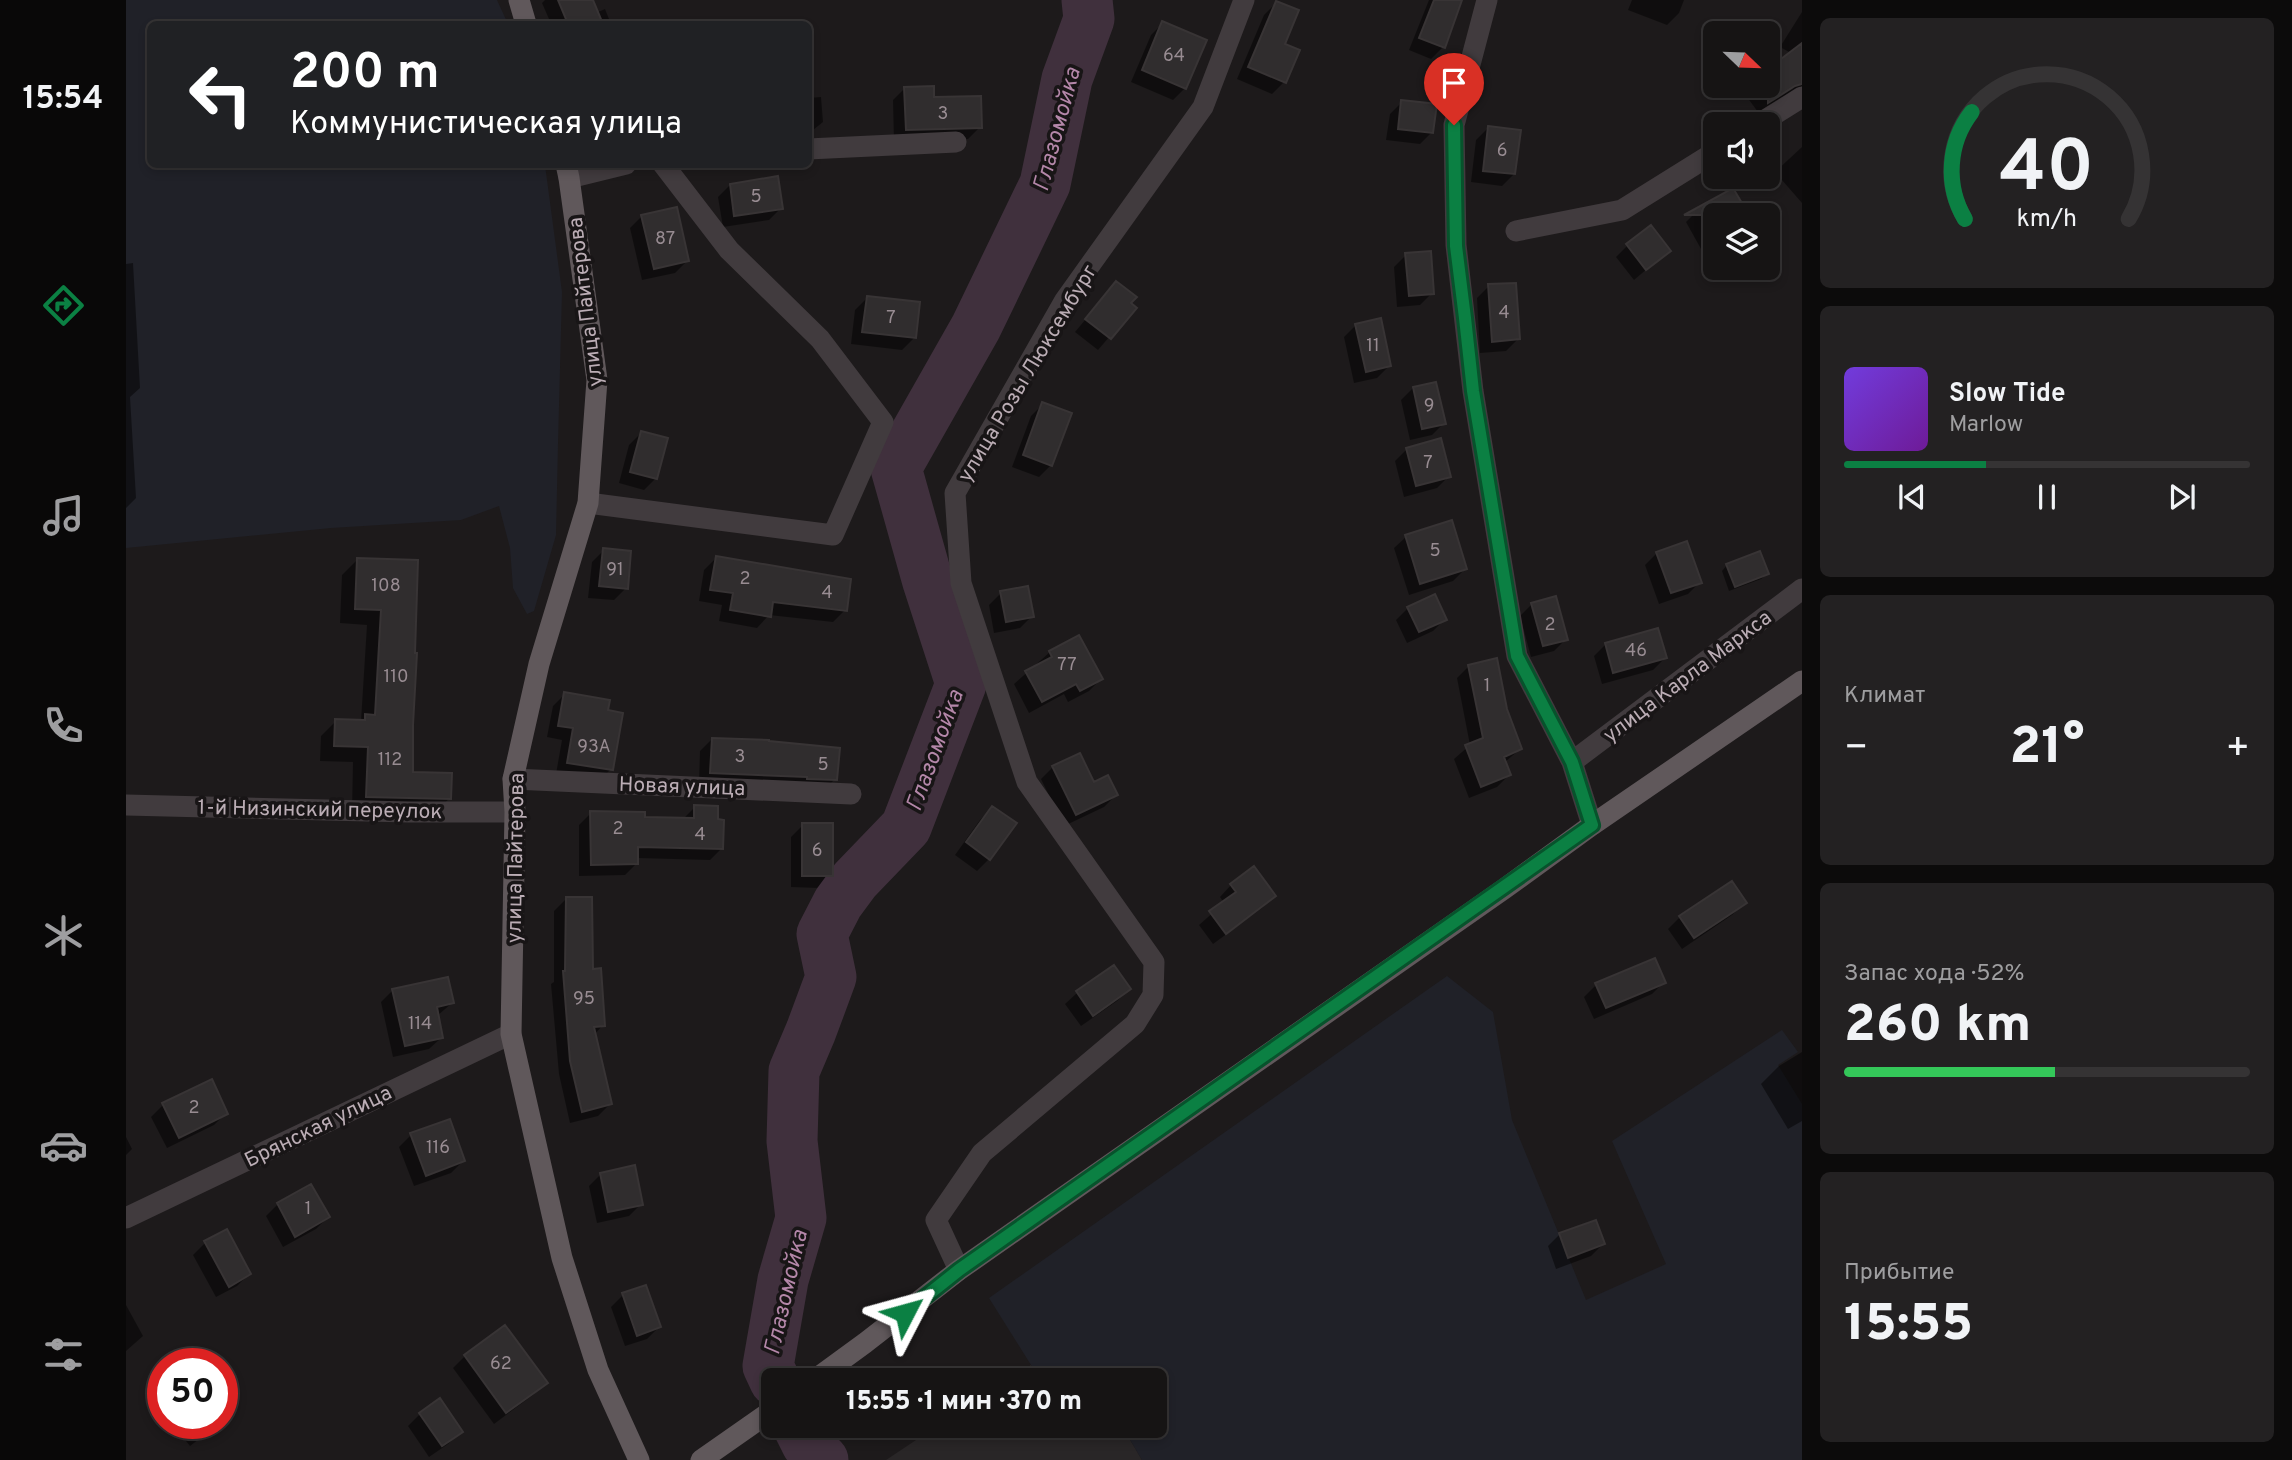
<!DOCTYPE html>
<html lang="ru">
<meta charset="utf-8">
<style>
body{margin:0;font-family:Overpass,sans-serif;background:#232122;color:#f1f3f6;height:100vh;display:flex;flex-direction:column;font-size:26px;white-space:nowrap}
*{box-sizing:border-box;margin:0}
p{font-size:23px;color:#9e9ea0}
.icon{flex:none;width:38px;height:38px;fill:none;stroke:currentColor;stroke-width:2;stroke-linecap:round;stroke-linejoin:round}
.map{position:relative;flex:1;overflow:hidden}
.panel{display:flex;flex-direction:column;gap:18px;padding:18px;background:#0c0b0b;width:490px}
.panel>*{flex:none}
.top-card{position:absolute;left:21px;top:21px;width:665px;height:147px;border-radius:10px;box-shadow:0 4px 10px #0003,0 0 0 2px #353334;background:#202124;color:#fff;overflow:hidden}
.needle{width:46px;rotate:113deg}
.controls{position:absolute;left:1577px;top:21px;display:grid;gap:14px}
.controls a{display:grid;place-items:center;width:77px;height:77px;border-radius:10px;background:#161414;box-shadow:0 4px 10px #0003,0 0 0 2px #353334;font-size:35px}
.speed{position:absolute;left:21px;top:1348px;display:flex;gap:14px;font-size:35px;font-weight:700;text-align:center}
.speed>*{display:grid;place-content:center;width:91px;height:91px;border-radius:50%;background:#161414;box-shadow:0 4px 10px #0003,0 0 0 2px #353334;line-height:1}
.speed .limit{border:10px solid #d22;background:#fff;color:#111}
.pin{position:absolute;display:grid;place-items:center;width:60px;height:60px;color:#fff;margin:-72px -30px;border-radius:50% 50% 50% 0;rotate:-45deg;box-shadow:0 0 7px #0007}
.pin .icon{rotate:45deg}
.me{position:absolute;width:77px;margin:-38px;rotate:51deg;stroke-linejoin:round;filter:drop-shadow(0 0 5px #0008)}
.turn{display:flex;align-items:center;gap:24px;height:147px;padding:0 28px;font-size:32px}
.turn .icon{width:91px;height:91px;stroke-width:2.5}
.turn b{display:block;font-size:49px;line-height:60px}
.big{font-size:52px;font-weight:800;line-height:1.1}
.panel .tile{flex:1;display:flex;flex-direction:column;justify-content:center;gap:10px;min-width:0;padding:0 24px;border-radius:10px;background:#232122}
.panel .dial{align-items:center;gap:0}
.dial svg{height:182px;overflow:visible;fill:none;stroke:#353334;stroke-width:7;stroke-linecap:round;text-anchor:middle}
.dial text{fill:#f1f3f6;stroke:none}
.song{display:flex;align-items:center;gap:21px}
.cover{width:84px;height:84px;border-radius:10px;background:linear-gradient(135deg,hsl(260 70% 55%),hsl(280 70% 35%))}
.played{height:7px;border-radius:4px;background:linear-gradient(90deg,#0b8043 35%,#353334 35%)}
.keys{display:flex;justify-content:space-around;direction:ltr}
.heat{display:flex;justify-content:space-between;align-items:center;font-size:38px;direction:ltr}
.charge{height:10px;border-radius:5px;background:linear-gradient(90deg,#34c759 52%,#353334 0)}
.trip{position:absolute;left:635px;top:1368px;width:406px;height:70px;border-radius:10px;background:#161414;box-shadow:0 4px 10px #0003,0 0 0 2px #353334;font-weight:800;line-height:70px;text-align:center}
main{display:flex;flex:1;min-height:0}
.tabs{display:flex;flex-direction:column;width:126px;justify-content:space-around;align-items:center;background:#090808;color:#9e9ea0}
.tabs .icon{width:49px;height:49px}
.tabs .active{color:#0b8043}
.tabs b{font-size:32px;color:#f1f3f6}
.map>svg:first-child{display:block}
.built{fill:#292627}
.green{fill:#202128}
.shadow{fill:#0007}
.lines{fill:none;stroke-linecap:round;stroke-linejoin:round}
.river{stroke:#40303d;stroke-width:51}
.building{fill:#302d2e;stroke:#383435;stroke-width:2}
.minor{stroke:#413b3e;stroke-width:21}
.major{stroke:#60585b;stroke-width:21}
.route-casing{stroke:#07532c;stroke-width:18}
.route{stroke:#0b8043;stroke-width:12}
.labels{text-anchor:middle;stroke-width:7;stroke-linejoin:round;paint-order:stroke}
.number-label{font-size:18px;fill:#988c92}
.street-label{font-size:21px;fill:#bbadb5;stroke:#181516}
.water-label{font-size:23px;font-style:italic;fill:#b487a9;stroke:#181516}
</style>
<main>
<nav class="tabs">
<b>15:54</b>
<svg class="icon active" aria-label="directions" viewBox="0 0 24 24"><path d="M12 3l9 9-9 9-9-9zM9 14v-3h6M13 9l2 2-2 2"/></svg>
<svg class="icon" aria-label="music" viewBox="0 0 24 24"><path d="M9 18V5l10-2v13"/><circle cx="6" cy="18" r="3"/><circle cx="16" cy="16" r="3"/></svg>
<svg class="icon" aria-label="phone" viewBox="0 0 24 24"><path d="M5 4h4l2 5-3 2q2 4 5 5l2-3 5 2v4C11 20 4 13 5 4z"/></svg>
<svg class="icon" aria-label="climate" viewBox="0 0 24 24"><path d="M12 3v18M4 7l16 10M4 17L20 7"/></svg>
<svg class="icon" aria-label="car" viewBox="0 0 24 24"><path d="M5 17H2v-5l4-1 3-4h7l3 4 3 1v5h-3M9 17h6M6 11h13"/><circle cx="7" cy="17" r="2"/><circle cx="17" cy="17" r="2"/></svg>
<svg class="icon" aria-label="filters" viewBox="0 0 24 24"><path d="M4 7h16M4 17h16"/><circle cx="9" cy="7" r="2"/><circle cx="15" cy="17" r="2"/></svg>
</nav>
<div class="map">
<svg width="1676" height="1460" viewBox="0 0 1676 1460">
<rect width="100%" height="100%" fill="#1d1a1b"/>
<path class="built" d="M905 1365 915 1381H880Z
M811 1426H996L1016 1460H760Z"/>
<path class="green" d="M0 0H371L382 24H24V164L419 165 436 292 432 444 430 535 408 611 401 614 387 588 384 548 373 506 335 520 205 528 0 548Z
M1321 976 1367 1012 1386 1120 1460 1300 1540 1264 1486 1141 1656 1030 1672 1052 1652 1065 1676 1104V1460H1016L996 1426H1029V1381H970L964 1372 950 1381H915L863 1298Z"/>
<path class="shadow" d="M419 0H465L470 13 479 9 485 24H418L423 19 416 3Z
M1303 0H1334L1317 47 1305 59 1283 50Z
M1506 0H1558L1553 13 1541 25 1502 10Z
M1150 3 1157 45 1158 82 1146 94 1111 79 1138 15Z
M1676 12V59L1654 47Z
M1037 23 1059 88 1047 100 1005 82 1025 35Z
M1658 59 1676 82V86L1666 96 1656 97 1632 112 1618 93 1624 86H1642V71Z
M779 88 806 99 854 127 842 139 768 142 767 100Z
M695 97 697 122 682 134V98Z
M1276 102 1306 132 1294 144 1260 140 1264 114Z
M1362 128 1388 174 1376 186 1345 182 1350 140Z
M1676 147V203L1649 172Z
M604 185 655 208 643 220 597 227 592 197Z
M1637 202 1650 224 1642 232V215H1589V263L1584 265 1560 222 1572 210 1619 212Z
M516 216 561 261 549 273 516 280 504 228Z
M1502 245 1542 251 1508 280 1490 257Z
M1280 255 1306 293 1294 305 1271 307 1268 267Z
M7 263 14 388 4 397 10 498 0 508V264Z
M990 283 1003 304 1008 308 972 350 949 332Z
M1363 286 1392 339 1380 351 1354 353 1351 298Z
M741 298 788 338 776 350 725 344 729 310Z
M1230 325 1263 366 1251 378 1228 383 1218 337Z
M1287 388 1318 423 1306 435 1284 440 1275 400Z
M917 404 925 465 913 477 886 467 905 416Z
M515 433 530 478 518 490 493 483 503 445Z
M1281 449 1323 476 1311 488 1278 497 1269 461Z
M1280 537 1339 569 1327 581 1283 595 1268 548Z
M478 550 500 588 488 600 462 598 466 562Z
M1531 553 1574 582 1562 594 1533 604 1519 565Z
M590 558 719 610 707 622 643 615 631 628 593 621 596 605 573 601 578 570Z
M231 560 290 562 285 773 324 798 308 813 226 811 227 762 194 761 195 736 210 721H235L241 625 214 623 216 575Z
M1601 565 1641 574 1635 579 1603 591 1596 571Z
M875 593 906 616 894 628 868 633 863 605Z
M1406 604 1440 639 1428 651 1405 657 1394 616Z
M1282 608 1319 619 1307 631 1281 643 1270 620Z
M1480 644 1539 658 1527 670 1476 684 1468 656Z
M924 652 975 679 963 691 942 702 938 694 903 713 888 684Z
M1343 666 1380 710 1394 749 1378 763 1383 775 1371 787 1343 798 1328 759 1344 745 1331 678Z
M439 694 480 712 485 769 473 781 430 774 436 740 421 737 427 706Z
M586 739 709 779 697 791 573 784 574 751Z
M927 767 967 784 990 795 978 807 938 826 915 779Z
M569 807 596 848 584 860 511 858V863L499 875 453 876V825L465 813 556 820Z
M866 808 863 859 851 871 829 855 854 820Z
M677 825 705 876 693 888 665 887V837Z
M1105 885 1148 896 1136 908 1087 944 1073 925 1098 903 1094 897Z
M440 899 465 970 477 1025 468 1035 484 1104 472 1116 444 1123 433 1074 425 984 428 982V911Z
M1618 903 1606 915 1556 949 1542 929 1554 917Z
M1538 982 1526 994 1468 1019 1458 997 1470 985Z
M1003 989 991 1001 955 1026 939 1004 951 993Z
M267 990 326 1003 311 1016 315 1038 303 1049 267 1057 255 1002Z
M1676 1052V1121L1662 1129 1635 1084 1653 1066Z
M37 1105 100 1113 88 1125 41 1148 25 1117Z
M285 1135 337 1161 325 1173 288 1186 273 1147Z
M0 1137 6 1149 0 1155Z
M475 1174 515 1204 503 1216 471 1223 463 1186Z
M152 1204 202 1217 190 1229 157 1247 140 1216Z
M1434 1234 1477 1244 1465 1256 1430 1269 1422 1246Z
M79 1243 123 1274 111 1286 90 1297 67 1255Z
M497 1295 533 1327 521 1339 499 1346 485 1307Z
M0 1305 17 1336 0 1351Z
M339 1356 419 1383 407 1395 368 1424 327 1368Z
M96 1396 107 1410 96 1421Z
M294 1414 334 1432 322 1444 303 1457 282 1426Z
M46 1423H94L64 1446Z"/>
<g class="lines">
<path class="river" d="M649 1381 642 1366 657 1280 675 1218 666 1141 668 1071 685 1031 705 977 696 934 712 903 729 880 780 827 835 684 802 582 770 468 850 327 919 184 941 79 963 19 961 0
M672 1426 681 1444 697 1460"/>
</g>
<path class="building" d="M432 0H467L477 24H442Z
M1308 0H1336L1319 48 1293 38Z
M1150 1 1173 10 1159 44 1174 50 1160 83 1122 67Z
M1036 21 1081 40 1060 89 1016 70Z
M1676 43V84L1669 86 1642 103V69Z
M808 86V97L855 96 856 128 780 130 778 87Z
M1275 100 1311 104 1307 133 1272 129Z
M1362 126 1395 130 1389 174 1357 171Z
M652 176 657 209 608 216 604 184Z
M1607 188 1623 215H1558Z
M551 207 563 261 528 269 515 215Z
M1525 225 1545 251 1520 270 1500 244Z
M1305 251 1308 294 1283 296 1279 253Z
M990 281 1011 297 1005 303 1011 308 985 339 959 319Z
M1390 283 1394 339 1366 342 1362 284Z
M741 296 794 302 790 338 736 332Z
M1255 318 1265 366 1240 372 1229 324Z
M1310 382 1320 424 1296 429 1287 387Z
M916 402 946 413 926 466 897 455Z
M515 431 542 438 531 479 504 472Z
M1315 438 1325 477 1290 486 1280 448Z
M1326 520 1341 569 1294 584 1279 535Z
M1561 541 1576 583 1545 593 1530 552Z
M477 548 505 551 502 589 473 586Z
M1634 551 1643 574 1609 587 1600 564Z
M590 556 725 579 721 611 647 602 645 617 604 610 607 593 584 590Z
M231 558 292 560 289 653H291L287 725V772L326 773 325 799 240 797 242 747 208 746 209 719 239 720V714L249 715 255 610 229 609Z
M902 586 908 617 880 622 874 591Z
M1309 594 1321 620 1293 632 1281 607Z
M1430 596 1442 640 1417 646 1405 603Z
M1532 628 1541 658 1487 673 1479 643Z
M953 635 977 679 954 691 950 684 916 702 899 671 926 657 923 651Z
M1371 658 1381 709 1396 749 1378 757 1385 775 1355 787 1339 745 1357 738 1342 665Z
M438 692 484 700 482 710 497 713 487 770 441 763 447 728 432 726Z
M586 738 643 740V741L714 748 711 780 681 779V777L584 773Z
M954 753 968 782 982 775 992 795 950 815 926 766Z
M568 805 592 806V819L598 820 597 849 512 847V864L465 865 464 811 519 812V817L568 818Z
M866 806 891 823 864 860 840 842Z
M676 823H707V876H676Z
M1128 866 1150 896 1100 934 1083 911 1110 892 1104 884Z
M1606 881 1621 903 1568 938 1553 916Z
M440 897H466L467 969 475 968 479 1026 468 1027 486 1104 456 1112 444 1061 437 971H439Z
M1529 958 1540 983 1480 1008 1469 983Z
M988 965 1005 989 967 1016 950 991Z
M322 977 328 1003 311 1007 317 1038 279 1046 266 989Z
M86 1079 102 1114 53 1138 36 1103Z
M324 1119 339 1161 300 1176 284 1133Z
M509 1165 517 1205 482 1212 474 1173Z
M185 1184 204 1217 169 1237 151 1203Z
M1470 1220 1479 1244 1442 1258 1433 1233Z
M101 1229 125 1274 103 1287 78 1241Z
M520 1285 535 1327 511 1336 496 1293Z
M379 1325 422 1383 380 1413 338 1355Z
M314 1398 337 1432 316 1446 293 1413Z"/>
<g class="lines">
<path class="minor" d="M1361 0 1328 125 1330 245 1347 391 1391 656 1446 762 1466 825
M1633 124 1676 97
M682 149 830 142
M443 178 500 164
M1390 231 1496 210 1589 152
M462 503 707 535 757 422 694 339 603 250 537 164
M1446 762 1676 589
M387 779 725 794
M0 805 283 812H389
M0 1218 385 1034
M833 1270 810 1220 856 1153 1009 1024 1027 995 1028 962 901 782 835 583 829 493 939 300 1077 107 1118 0"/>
<path class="major" d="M393 0 400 24
M440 164 443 178 471 380 462 503 413 664 387 779 389 812 385 1034 436 1258 472 1370 513 1460
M687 1381 739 1343 833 1270 1378 889 1466 825 1676 681
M575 1460 648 1409"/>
</g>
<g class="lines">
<defs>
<path id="route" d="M779 1313 833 1270 1466 825 1446 762 1391 656 1347 391 1339 318 1330 246 1328 125"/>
</defs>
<use href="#route" class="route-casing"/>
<use href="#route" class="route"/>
</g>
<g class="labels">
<g class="number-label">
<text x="1048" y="61">64</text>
<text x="817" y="119">3</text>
<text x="1376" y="156">6</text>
<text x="630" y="202">5</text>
<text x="539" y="244">87</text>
<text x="1378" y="318">4</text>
<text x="765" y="323">7</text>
<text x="1247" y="351">11</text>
<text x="1303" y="411">9</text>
<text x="1302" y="468">7</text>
<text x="1309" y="556">5</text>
<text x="489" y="575">91</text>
<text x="619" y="584">2</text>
<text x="260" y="591">108</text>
<text x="701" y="598">4</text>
<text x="1424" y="630">2</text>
<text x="1510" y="656">46</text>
<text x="941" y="670">77</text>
<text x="270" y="682">110</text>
<text x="1361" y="691">1</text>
<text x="468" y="752">93А</text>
<text x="614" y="762">3</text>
<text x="264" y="765">112</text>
<text x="697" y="770">5</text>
<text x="492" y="834">2</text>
<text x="574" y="840">4</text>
<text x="691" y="856">6</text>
<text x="458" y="1004">95</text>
<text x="294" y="1029">114</text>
<text x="68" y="1113">2</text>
<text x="312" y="1153">116</text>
<text x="182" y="1214">1</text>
<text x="375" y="1369">62</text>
</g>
<g class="street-label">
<text transform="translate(459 302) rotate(-97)" y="7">улица Пайтерова</text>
<text transform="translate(901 373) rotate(-59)" y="7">улица Розы Люксембург</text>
<text transform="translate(1561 676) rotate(-37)" y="7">улица Карла Маркса</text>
<text transform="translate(556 786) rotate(2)" y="7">Новая улица</text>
<text transform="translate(194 809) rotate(1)" y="7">1-й Низинский переулок</text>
<text transform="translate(389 858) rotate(-89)" y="7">улица Пайтерова</text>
<text transform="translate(192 1126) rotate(-26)" y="7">Брянская улица</text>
</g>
<g class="water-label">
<text transform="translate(930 129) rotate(-75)" y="8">Глазомойка</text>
<text transform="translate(808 750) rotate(-70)" y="8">Глазомойка</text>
<text transform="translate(659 1292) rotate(-77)" y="8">Глазомойка</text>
</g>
</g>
</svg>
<div class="controls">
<a><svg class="needle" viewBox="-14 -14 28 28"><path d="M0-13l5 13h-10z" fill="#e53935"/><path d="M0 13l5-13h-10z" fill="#9e9ea0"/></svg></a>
<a><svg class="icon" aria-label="sound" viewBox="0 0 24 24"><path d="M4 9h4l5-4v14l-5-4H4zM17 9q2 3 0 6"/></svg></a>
<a><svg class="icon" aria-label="layers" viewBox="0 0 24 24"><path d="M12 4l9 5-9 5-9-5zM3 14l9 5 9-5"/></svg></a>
</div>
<div class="speed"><div class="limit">50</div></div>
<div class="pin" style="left:1328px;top:125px;background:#d93025"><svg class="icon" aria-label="arrive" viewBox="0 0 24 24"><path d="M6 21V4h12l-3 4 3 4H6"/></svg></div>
<svg class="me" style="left:779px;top:1313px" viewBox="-20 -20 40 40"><path d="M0-17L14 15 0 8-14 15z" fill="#0b8043" stroke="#fff" stroke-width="4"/></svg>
<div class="trip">15:55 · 1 мин · 370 m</div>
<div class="top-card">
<div class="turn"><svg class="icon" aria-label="left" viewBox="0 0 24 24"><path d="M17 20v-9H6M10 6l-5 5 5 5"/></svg><div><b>200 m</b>Коммунистическая улица</div></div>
</div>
</div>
<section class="panel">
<div class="tile dial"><svg viewBox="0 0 100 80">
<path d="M14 69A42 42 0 1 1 86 69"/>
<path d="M14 69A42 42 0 0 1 17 22" stroke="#0b8043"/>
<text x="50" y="56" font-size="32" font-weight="700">40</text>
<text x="50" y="72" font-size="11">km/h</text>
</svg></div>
<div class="tile">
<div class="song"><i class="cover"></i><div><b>Slow Tide</b><p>Marlow</p></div></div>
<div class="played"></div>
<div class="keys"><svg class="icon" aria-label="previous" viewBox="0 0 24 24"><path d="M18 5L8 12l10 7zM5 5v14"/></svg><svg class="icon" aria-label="pause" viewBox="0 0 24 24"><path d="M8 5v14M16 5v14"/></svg><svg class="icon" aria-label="next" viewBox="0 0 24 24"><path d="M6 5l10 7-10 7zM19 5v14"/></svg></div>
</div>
<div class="tile"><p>Климат</p>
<div class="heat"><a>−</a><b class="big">21°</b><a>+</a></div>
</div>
<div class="tile"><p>Запас хода · 52%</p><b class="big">260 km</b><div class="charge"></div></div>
<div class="tile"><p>Прибытие</p><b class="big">15:55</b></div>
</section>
</main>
